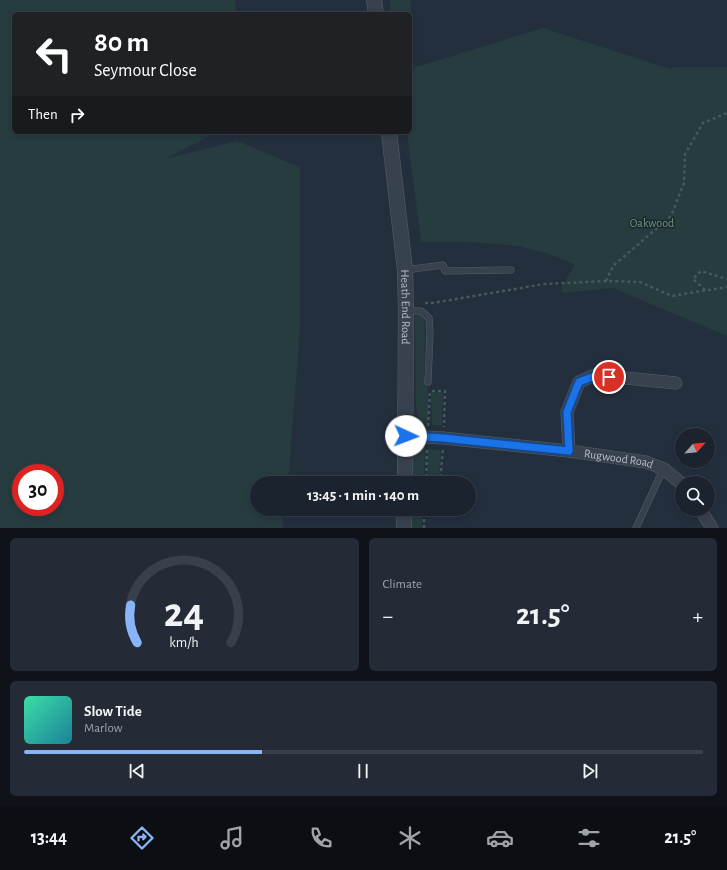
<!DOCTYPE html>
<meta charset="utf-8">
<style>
body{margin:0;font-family:"Alegreya Sans",sans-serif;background:#242b36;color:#f1f3f6;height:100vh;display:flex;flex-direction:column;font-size:15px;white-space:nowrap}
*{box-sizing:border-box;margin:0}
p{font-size:13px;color:#a0a4aa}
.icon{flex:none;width:22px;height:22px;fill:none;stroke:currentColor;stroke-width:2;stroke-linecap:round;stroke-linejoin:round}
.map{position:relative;height:528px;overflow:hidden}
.side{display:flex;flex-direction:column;gap:10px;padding:10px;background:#0f1319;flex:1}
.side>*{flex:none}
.top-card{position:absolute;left:12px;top:12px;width:400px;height:122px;border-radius:6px;box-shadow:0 2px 6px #0003,0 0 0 1px #39404a;background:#202124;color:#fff;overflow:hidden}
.needle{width:26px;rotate:63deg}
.buttons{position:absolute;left:675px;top:428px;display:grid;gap:8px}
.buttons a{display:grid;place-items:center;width:40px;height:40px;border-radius:50%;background:#1b232e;box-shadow:0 2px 6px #0003,0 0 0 1px #39404a;font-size:20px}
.speed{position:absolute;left:12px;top:464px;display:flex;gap:8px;font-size:20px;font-weight:700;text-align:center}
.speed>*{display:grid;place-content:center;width:52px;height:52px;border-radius:50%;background:#1b232e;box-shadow:0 2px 6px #0003,0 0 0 1px #39404a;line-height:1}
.speed .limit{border:6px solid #d22;background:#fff;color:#111}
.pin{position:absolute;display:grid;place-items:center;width:34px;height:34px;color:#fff;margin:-17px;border:2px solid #fff;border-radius:50%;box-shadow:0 1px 4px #0007}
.me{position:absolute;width:44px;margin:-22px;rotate:92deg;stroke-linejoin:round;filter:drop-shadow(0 0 3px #0008)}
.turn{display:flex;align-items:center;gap:14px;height:84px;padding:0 16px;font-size:18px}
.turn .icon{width:52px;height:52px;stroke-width:2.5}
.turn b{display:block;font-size:28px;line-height:34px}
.then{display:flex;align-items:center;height:38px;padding:0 16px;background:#0003;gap:8px;font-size:15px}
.big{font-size:30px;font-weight:700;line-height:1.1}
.side .tile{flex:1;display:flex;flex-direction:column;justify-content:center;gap:6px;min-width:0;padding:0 14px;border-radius:6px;background:#242b36}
.side .dial{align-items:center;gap:0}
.dial svg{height:104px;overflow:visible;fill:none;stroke:#39404a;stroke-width:7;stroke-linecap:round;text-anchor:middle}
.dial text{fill:#f1f3f6;stroke:none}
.song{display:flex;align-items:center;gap:12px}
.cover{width:48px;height:48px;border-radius:6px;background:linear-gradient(135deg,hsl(160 70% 55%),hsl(190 70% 35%))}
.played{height:4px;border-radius:2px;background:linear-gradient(90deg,#8ab4f8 35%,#39404a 35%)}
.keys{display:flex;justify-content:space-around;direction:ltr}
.heat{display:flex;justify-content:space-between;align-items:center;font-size:22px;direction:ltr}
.side .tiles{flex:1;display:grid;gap:10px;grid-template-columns:1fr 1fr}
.tile:last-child{grid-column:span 2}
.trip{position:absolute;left:250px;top:476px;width:226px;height:40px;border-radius:20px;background:#1b232e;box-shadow:0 2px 6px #0003,0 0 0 1px #39404a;font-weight:700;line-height:40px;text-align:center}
.tabs{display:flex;height:64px;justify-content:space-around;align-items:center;background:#0b0e12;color:#a0a4aa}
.tabs .icon{width:28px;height:28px}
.tabs .on{color:#8ab4f8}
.tabs b{font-size:18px;color:#f1f3f6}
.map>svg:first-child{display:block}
.green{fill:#263c3f;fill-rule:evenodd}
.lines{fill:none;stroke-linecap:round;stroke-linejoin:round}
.service-casing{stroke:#565f6c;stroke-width:7}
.minor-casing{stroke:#565f6c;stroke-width:13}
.tertiary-casing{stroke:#565f6c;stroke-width:16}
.path{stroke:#44595c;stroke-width:2.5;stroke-dasharray:3 3;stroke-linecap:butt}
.service{stroke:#38414e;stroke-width:6}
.minor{stroke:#38414e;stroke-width:12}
.tertiary{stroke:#38414e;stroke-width:15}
.route-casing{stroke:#114b97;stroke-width:10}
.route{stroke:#1a73e8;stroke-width:7}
.labels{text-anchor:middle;stroke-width:3;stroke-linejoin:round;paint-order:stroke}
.park-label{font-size:12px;fill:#6b9a76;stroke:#1d2633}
.street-label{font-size:12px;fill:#b4bcc9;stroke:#1d2633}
</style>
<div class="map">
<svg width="727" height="528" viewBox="0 0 727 528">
<rect width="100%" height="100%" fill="#242f3e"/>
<path class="green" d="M0 0H235L237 14H14V132H217L165 159 237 141 300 167V327L288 483H257V509H284L282 528H0ZM21 473H55V507H21Z
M390 0H410L412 18 410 33V14H390Z
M543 28 670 69 675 67H727V336L613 288 562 293V286L575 265C525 240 475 242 421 242L407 132H410V69Z
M418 314 422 315 425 322 424 374 428 389V421L427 424 422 423 418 419 416 408 415 316Z
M443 392 442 424 441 426 432 425 431 393Z
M425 445 424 483H412C412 466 409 455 425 445Z
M429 449 439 450 441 453 438 483H427L428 451Z
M411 509H423L422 528H411Z"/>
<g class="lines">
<defs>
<path id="service" d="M405 270 443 265 445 271 511 270
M406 311H421L429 318 430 332 428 382
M636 528 660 476"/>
<g id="minor">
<path id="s1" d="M406 436 443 438 569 451 646 462 664 469 682 484"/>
<path d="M569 451 567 412 579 382 595 375 676 383"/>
<path d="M700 509 712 528"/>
</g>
<g id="tertiary">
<path d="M374 0 376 14"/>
<path id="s2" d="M389 132 405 270 406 311 405 483"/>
<path d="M404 528V509"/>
</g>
</defs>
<use href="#service" class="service-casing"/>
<use href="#minor" class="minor-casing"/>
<use href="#tertiary" class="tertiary-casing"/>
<path class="path" d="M606 281 613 266 671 216 684 183 685 154 703 123 727 113
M705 290 693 279 701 271 727 279
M425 303H433L544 284 606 281 640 282 672 296 727 287
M432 391H445L444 427
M428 426 430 391
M426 483 427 449
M440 483 443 448
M424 528V509"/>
<use href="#service" class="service"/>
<use href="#minor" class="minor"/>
<use href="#tertiary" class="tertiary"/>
</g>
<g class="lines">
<defs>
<path id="route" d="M406 436 443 438 569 451 567 412 579 382 595 376 609 377"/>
</defs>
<use href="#route" class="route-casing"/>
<use href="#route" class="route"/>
</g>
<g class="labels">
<g class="park-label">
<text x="652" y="227">Oakwood</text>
</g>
<g class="street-label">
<text dy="4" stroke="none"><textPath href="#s2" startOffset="176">Heath End Road</textPath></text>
<text dy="4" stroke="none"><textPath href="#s1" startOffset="214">Rugwood Road</textPath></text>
</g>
</g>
</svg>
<div class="buttons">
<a><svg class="needle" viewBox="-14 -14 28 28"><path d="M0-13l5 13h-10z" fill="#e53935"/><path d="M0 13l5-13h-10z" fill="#a0a4aa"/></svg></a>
<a><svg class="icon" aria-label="search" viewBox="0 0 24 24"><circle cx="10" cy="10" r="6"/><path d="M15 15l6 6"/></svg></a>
</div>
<div class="speed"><div class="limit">30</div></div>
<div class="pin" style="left:609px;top:377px;background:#d93025"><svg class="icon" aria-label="arrive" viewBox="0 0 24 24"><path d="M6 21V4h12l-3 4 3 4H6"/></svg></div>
<svg class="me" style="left:406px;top:436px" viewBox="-20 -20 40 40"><circle r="19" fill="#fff"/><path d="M0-13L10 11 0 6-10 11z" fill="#1a73e8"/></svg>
<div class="trip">13:45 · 1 min · 140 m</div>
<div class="top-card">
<div class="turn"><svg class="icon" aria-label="left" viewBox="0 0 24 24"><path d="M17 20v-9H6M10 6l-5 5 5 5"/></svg><div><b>80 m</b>Seymour Close</div></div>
<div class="then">Then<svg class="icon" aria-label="right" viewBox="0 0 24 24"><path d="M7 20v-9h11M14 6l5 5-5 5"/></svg></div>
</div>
</div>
<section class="side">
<div class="tiles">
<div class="tile dial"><svg viewBox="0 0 100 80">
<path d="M14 69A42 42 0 1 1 86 69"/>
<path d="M14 69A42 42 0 0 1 9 40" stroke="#8ab4f8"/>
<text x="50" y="56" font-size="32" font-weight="700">24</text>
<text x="50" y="72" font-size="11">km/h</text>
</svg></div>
<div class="tile"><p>Climate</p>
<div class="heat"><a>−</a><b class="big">21.5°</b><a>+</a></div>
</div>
<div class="tile">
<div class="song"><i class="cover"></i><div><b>Slow Tide</b><p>Marlow</p></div></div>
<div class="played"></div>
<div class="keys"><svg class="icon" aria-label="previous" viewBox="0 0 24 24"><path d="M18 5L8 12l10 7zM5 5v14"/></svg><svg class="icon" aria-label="pause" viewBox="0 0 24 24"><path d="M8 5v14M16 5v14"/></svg><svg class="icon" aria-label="next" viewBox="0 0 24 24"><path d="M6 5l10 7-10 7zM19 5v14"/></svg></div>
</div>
</div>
</section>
<nav class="tabs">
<b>13:44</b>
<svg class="icon on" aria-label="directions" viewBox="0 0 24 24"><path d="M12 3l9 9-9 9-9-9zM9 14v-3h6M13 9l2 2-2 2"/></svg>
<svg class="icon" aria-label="music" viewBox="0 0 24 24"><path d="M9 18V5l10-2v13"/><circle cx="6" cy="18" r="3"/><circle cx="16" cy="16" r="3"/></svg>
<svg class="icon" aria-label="phone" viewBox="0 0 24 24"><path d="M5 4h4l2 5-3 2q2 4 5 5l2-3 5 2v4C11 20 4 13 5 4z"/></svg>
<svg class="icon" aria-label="climate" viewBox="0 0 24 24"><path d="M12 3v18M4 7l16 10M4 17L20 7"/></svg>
<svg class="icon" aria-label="car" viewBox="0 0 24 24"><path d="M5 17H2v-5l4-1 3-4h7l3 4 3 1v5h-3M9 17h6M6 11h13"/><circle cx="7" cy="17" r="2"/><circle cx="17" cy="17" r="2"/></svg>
<svg class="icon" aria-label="filters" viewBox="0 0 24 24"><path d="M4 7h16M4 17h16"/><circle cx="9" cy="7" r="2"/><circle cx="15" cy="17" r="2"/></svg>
<b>21.5°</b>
</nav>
